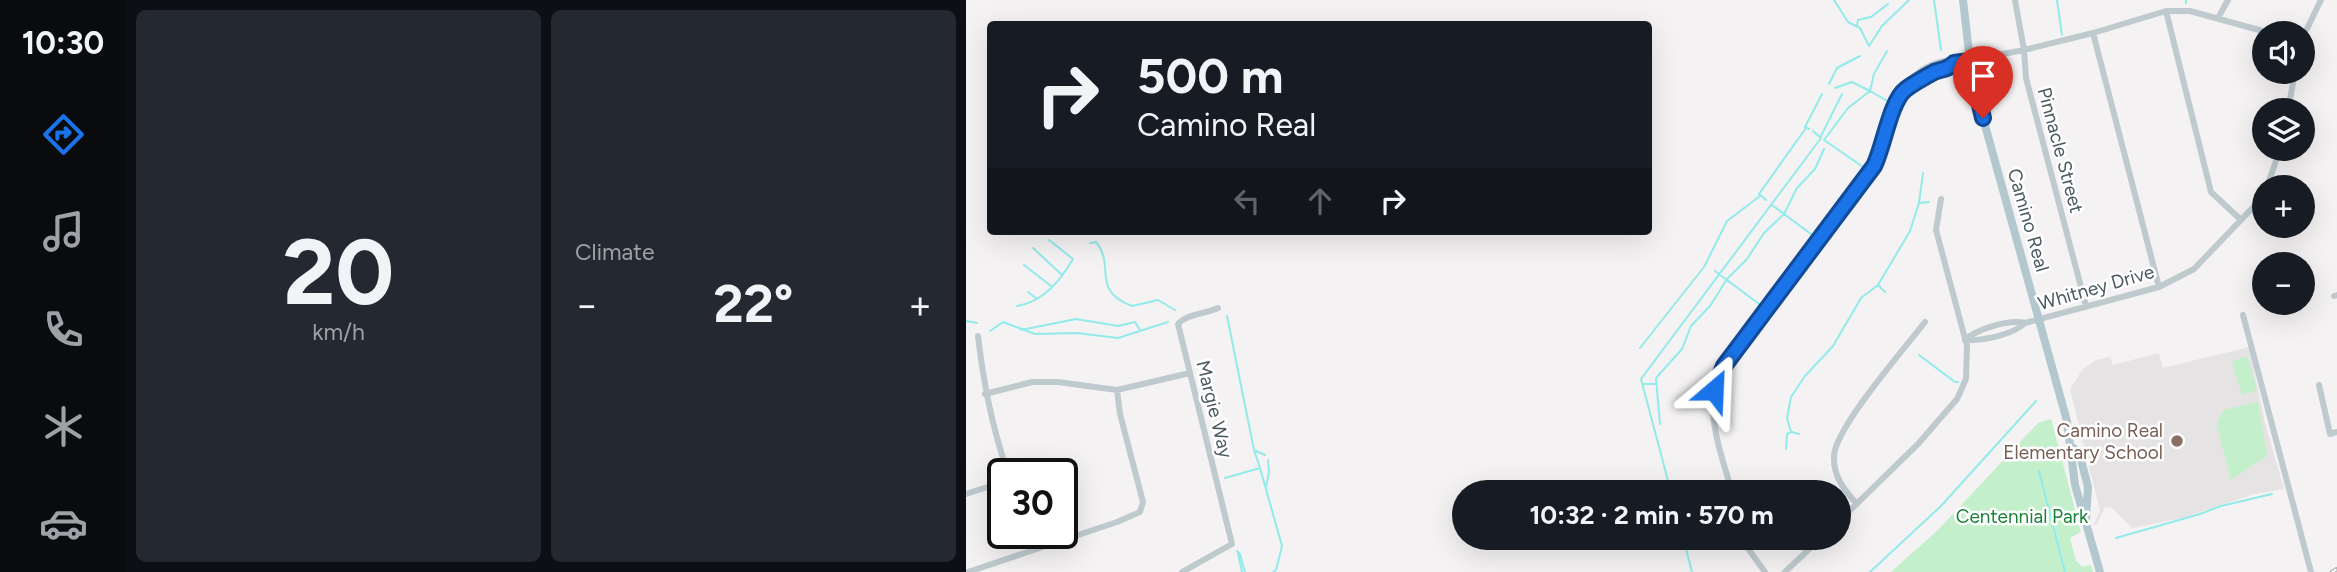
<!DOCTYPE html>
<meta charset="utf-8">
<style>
body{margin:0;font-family:Figtree,sans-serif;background:#242831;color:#f1f3f6;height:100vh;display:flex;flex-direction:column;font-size:26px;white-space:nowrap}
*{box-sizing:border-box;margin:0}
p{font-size:23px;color:#9ea1a6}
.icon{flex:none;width:38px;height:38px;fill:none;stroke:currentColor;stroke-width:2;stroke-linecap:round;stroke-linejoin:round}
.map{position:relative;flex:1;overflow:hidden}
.side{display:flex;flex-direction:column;gap:10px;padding:10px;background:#0d0f14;width:840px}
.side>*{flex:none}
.guide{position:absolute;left:21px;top:21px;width:665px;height:214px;border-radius:7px;box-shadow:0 7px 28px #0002;background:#171b24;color:#f1f3f6;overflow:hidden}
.controls{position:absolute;left:1286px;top:21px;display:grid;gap:14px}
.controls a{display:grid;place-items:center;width:63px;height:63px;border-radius:50%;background:#171b24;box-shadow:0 7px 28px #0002;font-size:35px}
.speed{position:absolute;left:21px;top:458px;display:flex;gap:14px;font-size:35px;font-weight:700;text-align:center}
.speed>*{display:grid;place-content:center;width:91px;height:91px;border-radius:50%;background:#171b24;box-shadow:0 7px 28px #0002;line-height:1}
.speed .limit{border:4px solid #111;border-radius:10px;background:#fff;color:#111}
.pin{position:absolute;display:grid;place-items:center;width:60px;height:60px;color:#fff;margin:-72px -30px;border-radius:50% 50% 50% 0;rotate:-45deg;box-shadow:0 0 7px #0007}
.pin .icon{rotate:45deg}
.me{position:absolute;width:77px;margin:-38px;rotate:26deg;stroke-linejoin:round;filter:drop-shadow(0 0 5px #0008)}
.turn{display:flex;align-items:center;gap:24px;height:147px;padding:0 35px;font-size:32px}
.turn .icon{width:91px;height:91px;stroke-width:2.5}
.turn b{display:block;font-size:49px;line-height:60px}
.lanes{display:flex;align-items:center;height:66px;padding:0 35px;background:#0003;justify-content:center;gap:35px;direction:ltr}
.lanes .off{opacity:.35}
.big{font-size:52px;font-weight:700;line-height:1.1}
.side .card{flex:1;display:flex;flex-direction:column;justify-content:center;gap:10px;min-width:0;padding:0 24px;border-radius:10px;background:#242831}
.side .dial{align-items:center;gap:0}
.dial b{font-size:91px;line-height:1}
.heat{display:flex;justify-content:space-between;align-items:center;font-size:38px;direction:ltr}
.side .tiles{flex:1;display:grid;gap:10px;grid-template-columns:repeat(2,1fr)}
.trip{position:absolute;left:486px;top:480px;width:399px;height:70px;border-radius:35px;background:#171b24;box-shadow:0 7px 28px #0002;font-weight:700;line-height:70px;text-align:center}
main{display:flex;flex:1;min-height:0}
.tab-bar{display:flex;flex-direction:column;width:126px;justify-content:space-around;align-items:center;background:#090b0e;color:#9ea1a6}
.tab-bar .icon{width:49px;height:49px}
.tab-bar .active{color:#1a73e8}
.tab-bar b{font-size:32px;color:#f1f3f6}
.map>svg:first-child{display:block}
.education{fill:#e5e3e4}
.green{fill:#c3efcb}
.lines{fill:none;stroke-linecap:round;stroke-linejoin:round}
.stream{stroke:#92ebea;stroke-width:2}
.minor{stroke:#becace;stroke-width:6}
.major{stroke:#b3c7cf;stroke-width:8}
.rail-casing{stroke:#b4b9bc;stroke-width:4.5}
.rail{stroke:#fff;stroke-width:2;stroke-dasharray:5;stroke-linecap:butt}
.route-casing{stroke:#114b97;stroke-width:18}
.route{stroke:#1a73e8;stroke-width:12}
.education-dot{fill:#8d6e63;stroke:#fff;stroke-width:2.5}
.labels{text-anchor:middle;stroke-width:5;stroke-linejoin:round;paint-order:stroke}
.street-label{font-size:19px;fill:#4a5a5f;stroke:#fff}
.education-label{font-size:19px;fill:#785e54;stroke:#fff;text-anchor:end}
.park-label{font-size:19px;fill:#1a8138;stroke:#fff}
</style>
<main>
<nav class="tab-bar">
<b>10:30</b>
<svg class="icon active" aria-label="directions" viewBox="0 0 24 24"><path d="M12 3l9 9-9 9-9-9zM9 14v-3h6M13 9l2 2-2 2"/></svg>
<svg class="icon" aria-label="music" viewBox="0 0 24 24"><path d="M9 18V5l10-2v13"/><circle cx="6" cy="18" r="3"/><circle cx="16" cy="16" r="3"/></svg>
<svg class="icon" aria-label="phone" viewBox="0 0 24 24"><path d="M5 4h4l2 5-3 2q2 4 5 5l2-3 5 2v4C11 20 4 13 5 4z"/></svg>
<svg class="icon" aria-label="climate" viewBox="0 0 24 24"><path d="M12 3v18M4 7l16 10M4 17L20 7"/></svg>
<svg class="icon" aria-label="car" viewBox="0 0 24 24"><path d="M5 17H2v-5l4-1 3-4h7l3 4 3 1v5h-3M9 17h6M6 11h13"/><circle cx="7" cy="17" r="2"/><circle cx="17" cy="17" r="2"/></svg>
</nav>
<section class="side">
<div class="tiles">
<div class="card dial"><b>20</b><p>km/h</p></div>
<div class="card"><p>Climate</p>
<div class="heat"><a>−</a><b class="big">22°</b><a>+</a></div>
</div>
</div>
</section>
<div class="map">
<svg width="1371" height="572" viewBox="0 0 1371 572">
<rect width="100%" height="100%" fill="#f4f2f2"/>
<path class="education" d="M1283 347 1299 423 1318 489 1288 494 1216 518 1166 528 1146 508 1139 507 1131 524 1127 526 1134 511 1104 389 1117 369 1130 360 1144 357 1147 365 1193 353 1197 368Z"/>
<path class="green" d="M1281 356 1291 390 1276 395 1266 361Z
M1292 402 1301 456 1265 480 1251 426 1257 410Z
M1085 419 1115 532 1104 538 1110 561 1117 567 1125 565 1127 572H925L973 529 1072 423Z"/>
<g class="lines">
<path class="stream" d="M868 0 882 22 894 28 903 46 916 26 943 0
M968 0 975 50
M1091 0 1096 35
M1220 3V0
M891 26 892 20 905 17 922 4
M921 51 908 74 904 91 925 103
M863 84 871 68 894 56
M869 88 886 82 904 91 882 108 858 140 900 169
M843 129 839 127 856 94
M855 136 876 94
M957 173 953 203 963 202
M800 200 793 194 840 128
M806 205 849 237
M124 243 130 242C150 266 124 290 166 306L192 300 209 310
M67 248 96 275
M58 265 85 286
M749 271 797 307
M912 285 919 292
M62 292 71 299
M51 306C77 302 94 281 107 259L83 240
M261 316 288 450 294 468
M0 321 11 323
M55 330 110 319 152 326 169 322 174 330
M24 331 37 322 69 334 111 333 152 338 202 322
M674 348 738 267 761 221 794 196
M953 355 989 382H992
M677 384H689
M694 424 690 378 716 349 725 326 744 306 761 279 781 259 798 233 818 214 831 188 849 169 858 149
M826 432 833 434
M820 449 821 434 825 432 821 418 825 397 839 376 867 346 895 298 912 285 944 231 953 203
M288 450 299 455
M1073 471 1099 572
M259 478 294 468 316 546 310 570 307 572
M300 487 303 472 302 460
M705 492 675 379 855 138 847 131
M717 537 726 572
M1150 538 1234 514 1255 506 1306 494
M271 551 274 554 279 572
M272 553 276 572
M904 572 975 506 1070 401"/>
<path class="minor" d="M1049 0 1058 50 1060 78 1120 306
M1200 11 1245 192 1274 219
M1252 18 1262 0
M1127 33 1193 287
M1337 37 1355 0
M941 88 971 71 985 67 988 63 1058 50 1127 33 1200 11H1224L1304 33
M1322 110 1329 72
M1301 187 1314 149
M1368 296 1371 295
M1277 315 1345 572
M12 336C18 386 26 426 42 474
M999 340C1016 341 1047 335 1059 323L1193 287 1228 269 1296 198 1298 192
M999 340C1011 329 1043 319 1059 323
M1353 385 1364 434 1371 432
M19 394 66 382H92L151 390 224 373
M58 474 83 461
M766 492C754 448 735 409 758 366L908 166C930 123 926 68 984 60L988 63
M0 494 37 482
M891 504C878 490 867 476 868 456 869 428 939 348 959 322
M873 521 952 444 991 399 1000 379 1001 346 970 230 975 199
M779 537 783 550 799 572
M2 572 151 522 174 512 177 502 154 414 151 390
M216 572 266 544 212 324C221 314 239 314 252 308
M819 572 856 537"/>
<path class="major" d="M997 0 1004 61 1017 118 1101 421 1109 485 1134 572
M1106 447 1113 452 1122 487 1120 519"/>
<defs>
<path id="rail" d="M1366 572 1371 569"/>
</defs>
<use href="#rail" class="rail-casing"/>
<use href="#rail" class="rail"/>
</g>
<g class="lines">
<defs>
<path id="route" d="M748 390 758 366 908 166C918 146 924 101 940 89 948 83 959 77 968 72 976 69 983 69 988 63L1004 61 1017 118"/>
</defs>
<use href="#route" class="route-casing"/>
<use href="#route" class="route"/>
</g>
<circle class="education-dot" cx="1211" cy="441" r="7"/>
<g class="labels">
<g class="street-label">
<text transform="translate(1095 150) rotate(75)" y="7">Pinnacle Street</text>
<text transform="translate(1063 220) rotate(74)" y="7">Camino Real</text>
<text transform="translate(1130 287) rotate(-16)" y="7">Whitney Drive</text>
<text transform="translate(249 409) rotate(76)" y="7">Margie Way</text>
</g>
<g class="education-label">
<text x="1197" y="437">Camino Real<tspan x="1197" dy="22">Elementary School</tspan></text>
</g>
<g class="park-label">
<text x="1056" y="523">Centennial Park</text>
</g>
</g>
</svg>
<div class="controls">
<a><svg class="icon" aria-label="sound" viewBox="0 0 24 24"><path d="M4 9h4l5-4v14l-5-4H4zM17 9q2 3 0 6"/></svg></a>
<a><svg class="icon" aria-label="layers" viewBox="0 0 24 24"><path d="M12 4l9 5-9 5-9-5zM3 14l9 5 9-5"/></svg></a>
<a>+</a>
<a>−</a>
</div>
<div class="speed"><div class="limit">30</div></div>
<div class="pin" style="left:1017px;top:118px;background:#d93025"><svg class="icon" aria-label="arrive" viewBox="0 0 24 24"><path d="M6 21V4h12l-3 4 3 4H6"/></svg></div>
<svg class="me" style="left:748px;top:390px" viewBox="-20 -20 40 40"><path d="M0-17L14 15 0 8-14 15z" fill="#1a73e8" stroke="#fff" stroke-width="4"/></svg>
<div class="trip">10:32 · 2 min · 570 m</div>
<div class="guide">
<div class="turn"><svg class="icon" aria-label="right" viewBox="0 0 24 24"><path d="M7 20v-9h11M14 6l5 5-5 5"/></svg><div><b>500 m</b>Camino Real</div></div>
<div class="lanes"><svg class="icon off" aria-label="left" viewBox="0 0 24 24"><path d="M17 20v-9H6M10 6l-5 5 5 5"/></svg><svg class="icon off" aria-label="ahead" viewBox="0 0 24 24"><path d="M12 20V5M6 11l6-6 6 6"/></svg><svg class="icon" aria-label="right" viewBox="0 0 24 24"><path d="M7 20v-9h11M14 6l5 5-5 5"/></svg></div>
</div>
</div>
</main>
